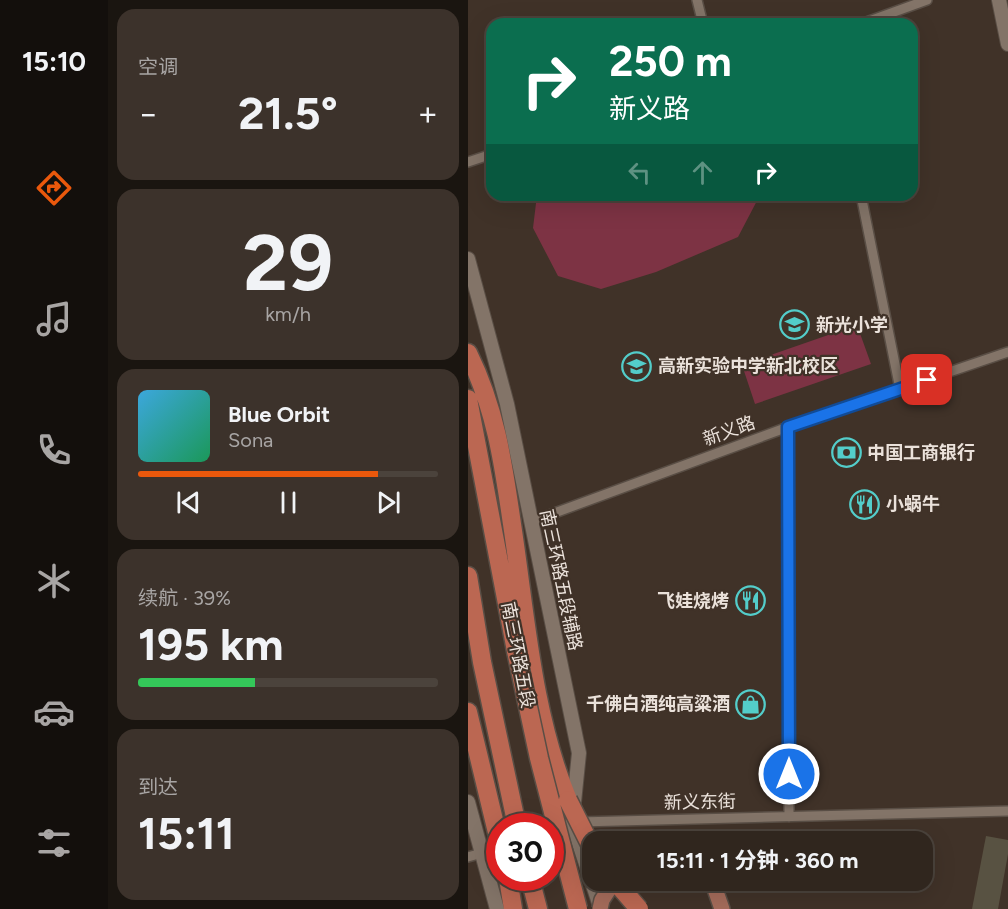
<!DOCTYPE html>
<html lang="zh">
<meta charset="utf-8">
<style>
body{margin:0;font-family:Figtree,"Noto Sans SC",sans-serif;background:#3c322b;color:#f1f3f6;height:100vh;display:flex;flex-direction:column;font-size:22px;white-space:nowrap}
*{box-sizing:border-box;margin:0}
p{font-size:20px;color:#a8a5a4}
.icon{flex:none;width:33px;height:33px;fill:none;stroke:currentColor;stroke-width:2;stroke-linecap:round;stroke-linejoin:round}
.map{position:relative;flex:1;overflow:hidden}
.details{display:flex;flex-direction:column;gap:9px;padding:9px;background:#1a1510;width:360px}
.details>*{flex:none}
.guide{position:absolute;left:18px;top:18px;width:432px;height:183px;border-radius:18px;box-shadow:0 6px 24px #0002,0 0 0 2px #4b433c;background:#0b6e4f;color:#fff;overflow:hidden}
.speed{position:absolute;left:18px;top:813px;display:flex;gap:12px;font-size:30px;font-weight:700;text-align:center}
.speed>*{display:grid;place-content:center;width:78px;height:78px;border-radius:50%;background:#30261e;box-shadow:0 6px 24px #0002,0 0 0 2px #4b433c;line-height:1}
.speed .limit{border:9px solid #d22;background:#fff;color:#111}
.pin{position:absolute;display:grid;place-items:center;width:51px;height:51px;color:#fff;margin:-26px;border-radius:12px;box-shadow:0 3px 9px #0006}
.me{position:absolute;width:66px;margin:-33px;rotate:0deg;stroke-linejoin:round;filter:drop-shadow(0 0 4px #0008)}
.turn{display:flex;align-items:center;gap:21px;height:126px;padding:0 24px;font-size:27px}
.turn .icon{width:78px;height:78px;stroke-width:2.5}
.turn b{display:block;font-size:42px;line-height:51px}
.lanes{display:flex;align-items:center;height:57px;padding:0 24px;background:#0003;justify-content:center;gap:30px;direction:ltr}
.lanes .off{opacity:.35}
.big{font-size:45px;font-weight:700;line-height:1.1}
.details .card{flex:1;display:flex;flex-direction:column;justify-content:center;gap:9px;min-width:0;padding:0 21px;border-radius:18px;background:#3c322b}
.details .dial{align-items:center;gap:0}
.dial b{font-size:78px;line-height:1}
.song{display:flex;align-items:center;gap:18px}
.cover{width:72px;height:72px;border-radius:9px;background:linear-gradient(135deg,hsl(200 70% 55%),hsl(150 70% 35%))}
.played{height:6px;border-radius:3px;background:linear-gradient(90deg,#ea580c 80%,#4b433c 80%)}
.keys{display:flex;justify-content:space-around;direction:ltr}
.heat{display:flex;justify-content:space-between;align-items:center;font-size:33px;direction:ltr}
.charge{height:9px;border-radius:4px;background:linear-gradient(90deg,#34c759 39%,#4b433c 0)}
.trip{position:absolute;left:114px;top:831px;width:351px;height:60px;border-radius:18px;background:#30261e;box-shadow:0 6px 24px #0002,0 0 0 2px #4b433c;font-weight:700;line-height:60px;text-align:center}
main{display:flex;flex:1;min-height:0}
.tabs{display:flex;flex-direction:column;width:108px;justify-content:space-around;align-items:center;background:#130f0c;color:#a8a5a4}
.tabs .icon{width:42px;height:42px}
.tabs .selected{color:#ea580c}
.tabs b{font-size:27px;color:#f1f3f6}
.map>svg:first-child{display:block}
.green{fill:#7d3344}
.building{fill:#585242}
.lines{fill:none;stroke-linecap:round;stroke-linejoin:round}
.street-casing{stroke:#594e45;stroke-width:12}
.secondary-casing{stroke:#594e45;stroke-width:16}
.primary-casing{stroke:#594e45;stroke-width:18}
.highway-casing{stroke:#594e45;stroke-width:21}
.street{stroke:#837468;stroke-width:9}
.secondary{stroke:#837468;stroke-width:14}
.primary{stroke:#a56c5b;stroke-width:15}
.highway{stroke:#bb6752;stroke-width:18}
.primary-bridge-casing{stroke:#594e45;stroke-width:18;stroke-linecap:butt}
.highway-bridge-casing{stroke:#594e45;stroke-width:21;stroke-linecap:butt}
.primary-bridge{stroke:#a56c5b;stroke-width:15}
.highway-bridge{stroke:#bb6752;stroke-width:18}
.route-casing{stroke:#114b97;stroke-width:15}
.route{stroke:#1a73e8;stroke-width:10}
.labels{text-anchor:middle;stroke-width:4.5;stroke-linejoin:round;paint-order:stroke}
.poi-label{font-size:18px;font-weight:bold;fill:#ebe2db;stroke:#403228;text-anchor:start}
.street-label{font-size:18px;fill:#ebe2db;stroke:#403228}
</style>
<main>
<nav class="tabs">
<b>15:10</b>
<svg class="icon selected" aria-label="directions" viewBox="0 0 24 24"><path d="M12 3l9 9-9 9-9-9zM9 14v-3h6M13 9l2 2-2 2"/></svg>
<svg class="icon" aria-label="music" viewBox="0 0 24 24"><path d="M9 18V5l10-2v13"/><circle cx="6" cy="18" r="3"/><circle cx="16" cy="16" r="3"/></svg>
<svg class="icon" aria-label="phone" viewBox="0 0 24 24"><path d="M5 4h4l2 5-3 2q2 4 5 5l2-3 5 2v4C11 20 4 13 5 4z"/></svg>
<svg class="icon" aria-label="climate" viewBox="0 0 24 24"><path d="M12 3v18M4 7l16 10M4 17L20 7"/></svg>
<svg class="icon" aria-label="car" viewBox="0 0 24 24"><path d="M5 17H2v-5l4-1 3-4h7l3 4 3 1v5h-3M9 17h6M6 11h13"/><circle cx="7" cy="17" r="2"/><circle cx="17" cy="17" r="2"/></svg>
<svg class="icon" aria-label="filters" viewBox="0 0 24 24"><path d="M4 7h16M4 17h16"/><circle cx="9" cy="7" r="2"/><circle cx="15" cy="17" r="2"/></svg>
</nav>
<section class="details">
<div class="card"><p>空调</p>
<div class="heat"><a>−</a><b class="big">21.5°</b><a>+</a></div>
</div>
<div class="card dial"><b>29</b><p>km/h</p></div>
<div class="card">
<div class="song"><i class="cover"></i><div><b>Blue Orbit</b><p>Sona</p></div></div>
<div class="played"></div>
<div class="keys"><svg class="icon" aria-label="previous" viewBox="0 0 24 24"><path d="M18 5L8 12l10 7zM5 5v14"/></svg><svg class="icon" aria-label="pause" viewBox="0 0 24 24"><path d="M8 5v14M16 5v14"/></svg><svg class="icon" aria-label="next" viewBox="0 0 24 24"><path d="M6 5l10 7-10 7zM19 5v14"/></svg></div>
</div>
<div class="card"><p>续航 · 39%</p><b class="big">195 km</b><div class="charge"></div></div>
<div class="card"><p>到达</p><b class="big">15:11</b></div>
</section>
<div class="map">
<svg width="540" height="909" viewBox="0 0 540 909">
<rect width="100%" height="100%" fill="#403228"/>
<path class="green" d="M69 195H292L270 237 188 272 133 289 90 276 65 228Z
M389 325 403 364 287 404 274 365Z"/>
<path class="building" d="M518 836 540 840V854L530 909H504Z"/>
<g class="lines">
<defs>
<path id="street" d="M229 0 235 24
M393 24 459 0
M0 162 24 154
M393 195 432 389
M320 427 321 817
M62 522 320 427 540 352
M111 822 540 811
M0 857 32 848"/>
<path id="secondary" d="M531 0 540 44
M0 259 39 404 111 753 104 822 133 909
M0 802 29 909"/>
<path id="primary" d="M240 880 247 889 254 909"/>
<path id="highway" d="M0 353C28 410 35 462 44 524 58 616 64 713 100 800
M0 399 48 651
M0 576 14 662 49 826
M0 712 32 845
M40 878 45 909
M62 878 70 909"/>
</defs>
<use href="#street" class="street-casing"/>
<use href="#secondary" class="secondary-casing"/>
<use href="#primary" class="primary-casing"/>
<use href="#highway" class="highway-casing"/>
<use href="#street" class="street"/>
<use href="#secondary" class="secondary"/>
<use href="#primary" class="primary"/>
<use href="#highway" class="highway"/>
<defs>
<path id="primary-bridge" d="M132 909 134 900 147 880"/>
<path id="highway-bridge" d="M48 651 71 758 110 909
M100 800 124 848
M146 880 171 909"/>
</defs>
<use href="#primary-bridge" class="primary-bridge-casing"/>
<use href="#highway-bridge" class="highway-bridge-casing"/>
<use href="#primary-bridge" class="primary-bridge"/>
<use href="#highway-bridge" class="highway-bridge"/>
</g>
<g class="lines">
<defs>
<path id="route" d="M321 774 320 427 459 380"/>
</defs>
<use href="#route" class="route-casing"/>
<use href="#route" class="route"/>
</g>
<defs>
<symbol id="school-ring" viewBox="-11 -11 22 22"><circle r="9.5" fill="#403228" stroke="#53cdca" stroke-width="1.5"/><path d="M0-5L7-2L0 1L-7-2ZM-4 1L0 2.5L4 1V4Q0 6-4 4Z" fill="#53cdca"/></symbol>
<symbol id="bank-ring" viewBox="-11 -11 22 22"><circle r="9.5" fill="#403228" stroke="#53cdca" stroke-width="1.5"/><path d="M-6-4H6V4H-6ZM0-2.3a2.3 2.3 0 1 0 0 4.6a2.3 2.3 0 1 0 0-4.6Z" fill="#53cdca"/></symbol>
<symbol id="restaurant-ring" viewBox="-11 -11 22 22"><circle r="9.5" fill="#403228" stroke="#53cdca" stroke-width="1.5"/><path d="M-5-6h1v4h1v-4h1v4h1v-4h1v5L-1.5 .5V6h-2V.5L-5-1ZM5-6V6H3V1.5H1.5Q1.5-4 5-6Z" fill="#53cdca"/></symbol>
<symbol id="shop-ring" viewBox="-11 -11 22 22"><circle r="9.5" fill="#403228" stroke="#53cdca" stroke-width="1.5"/><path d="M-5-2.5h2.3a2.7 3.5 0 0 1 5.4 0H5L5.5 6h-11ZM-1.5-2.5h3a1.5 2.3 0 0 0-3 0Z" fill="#53cdca"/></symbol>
</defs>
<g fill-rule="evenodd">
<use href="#school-ring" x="310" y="308" width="33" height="33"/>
<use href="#school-ring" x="152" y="350" width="33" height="33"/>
<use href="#bank-ring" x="362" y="436" width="33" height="33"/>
<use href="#restaurant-ring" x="380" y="488" width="33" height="33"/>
<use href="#restaurant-ring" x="266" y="584" width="33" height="33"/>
<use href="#shop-ring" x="266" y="688" width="33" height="33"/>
</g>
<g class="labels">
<g class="poi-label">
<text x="348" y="331">新光小学</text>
<text x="190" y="372">高新实验中学新北校区</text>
<text x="399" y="459">中国工商银行</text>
<text x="418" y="510">小蜗牛</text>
<text x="261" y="607" text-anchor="end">飞娃烧烤</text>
<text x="262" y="710" text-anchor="end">千佛白酒纯高粱酒</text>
</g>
<g class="street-label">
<text transform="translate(261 431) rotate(-20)" y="6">新义路</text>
<text transform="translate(93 580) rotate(78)" y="6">南三环路五段辅路</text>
<text transform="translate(50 655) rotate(79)" y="6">南三环路五段</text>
<text transform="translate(232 802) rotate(-1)" y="6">新义东街</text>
</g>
</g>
</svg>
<div class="speed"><div class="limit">30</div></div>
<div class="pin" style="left:459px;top:380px;background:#d93025"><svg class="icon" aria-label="arrive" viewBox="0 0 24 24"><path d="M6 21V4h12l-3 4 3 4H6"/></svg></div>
<svg class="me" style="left:321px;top:774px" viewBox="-20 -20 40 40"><circle r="17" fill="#1a73e8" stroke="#fff" stroke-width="3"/><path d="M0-11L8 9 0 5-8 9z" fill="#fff"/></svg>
<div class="trip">15:11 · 1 分钟 · 360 m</div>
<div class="guide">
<div class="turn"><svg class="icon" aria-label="right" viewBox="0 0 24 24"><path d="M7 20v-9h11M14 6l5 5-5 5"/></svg><div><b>250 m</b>新义路</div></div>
<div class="lanes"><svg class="icon off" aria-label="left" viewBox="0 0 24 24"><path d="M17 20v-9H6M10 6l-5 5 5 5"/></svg><svg class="icon off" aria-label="ahead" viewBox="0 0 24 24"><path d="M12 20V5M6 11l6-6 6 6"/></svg><svg class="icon" aria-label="right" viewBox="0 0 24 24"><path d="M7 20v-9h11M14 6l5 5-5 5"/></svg></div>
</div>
</div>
</main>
